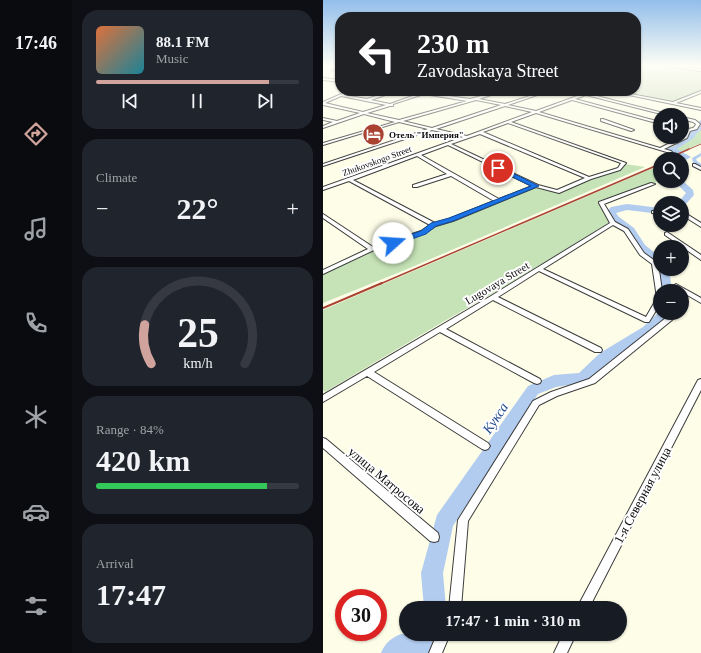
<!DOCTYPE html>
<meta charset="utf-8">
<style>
body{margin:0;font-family:Georgia,serif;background:#20242c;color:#f1f3f6;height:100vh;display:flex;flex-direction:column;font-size:15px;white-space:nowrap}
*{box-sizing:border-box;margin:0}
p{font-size:13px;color:#9ea1a6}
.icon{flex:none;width:22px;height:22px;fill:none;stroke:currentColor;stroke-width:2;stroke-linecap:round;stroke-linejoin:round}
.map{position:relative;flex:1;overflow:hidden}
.side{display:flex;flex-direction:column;gap:10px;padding:10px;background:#0d0f14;width:251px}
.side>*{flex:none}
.banner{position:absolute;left:12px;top:12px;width:306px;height:84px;border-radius:16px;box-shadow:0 1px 3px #0004;background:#202124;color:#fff;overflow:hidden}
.fabs{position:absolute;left:330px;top:108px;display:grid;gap:8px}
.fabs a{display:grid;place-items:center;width:36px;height:36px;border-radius:50%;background:#171b24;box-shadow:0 1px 3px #0004;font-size:20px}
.speed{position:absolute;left:12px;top:589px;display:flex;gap:8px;font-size:20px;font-weight:700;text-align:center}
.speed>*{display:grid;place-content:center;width:52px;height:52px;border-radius:50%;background:#171b24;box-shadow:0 1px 3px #0004;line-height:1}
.speed .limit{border:6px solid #d22;background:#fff;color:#111}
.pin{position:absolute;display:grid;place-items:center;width:34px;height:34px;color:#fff;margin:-17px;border:2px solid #fff;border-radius:50%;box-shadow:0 1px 4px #0007}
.me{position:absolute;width:44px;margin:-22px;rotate:71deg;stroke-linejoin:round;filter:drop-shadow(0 0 3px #0008)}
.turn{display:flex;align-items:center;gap:14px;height:84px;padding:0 16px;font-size:18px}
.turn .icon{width:52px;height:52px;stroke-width:2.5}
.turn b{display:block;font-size:28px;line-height:34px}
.big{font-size:30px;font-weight:700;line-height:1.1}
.side .widget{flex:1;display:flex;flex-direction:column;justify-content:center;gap:6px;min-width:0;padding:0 14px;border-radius:16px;background:#20242c}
.side .dial{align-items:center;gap:0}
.dial svg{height:104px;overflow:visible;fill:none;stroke:#363941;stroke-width:7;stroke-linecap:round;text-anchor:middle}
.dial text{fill:#f1f3f6;stroke:none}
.song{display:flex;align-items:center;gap:12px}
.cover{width:48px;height:48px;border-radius:6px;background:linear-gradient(135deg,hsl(20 70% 55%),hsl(190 70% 35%))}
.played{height:4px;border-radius:2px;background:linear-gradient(90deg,#d1a39d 85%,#363941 85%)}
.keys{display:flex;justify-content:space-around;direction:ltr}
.heat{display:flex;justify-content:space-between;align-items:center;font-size:22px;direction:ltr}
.charge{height:6px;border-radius:3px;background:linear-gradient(90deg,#34c759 84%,#363941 0)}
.trip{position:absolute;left:76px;top:601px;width:228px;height:40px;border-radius:20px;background:#171b24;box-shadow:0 1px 3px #0004;font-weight:700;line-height:40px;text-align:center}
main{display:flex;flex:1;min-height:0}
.dock{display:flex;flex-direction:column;width:72px;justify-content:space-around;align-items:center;background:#090b0e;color:#9ea1a6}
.dock .icon{width:28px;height:28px}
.dock .selected{color:#d1a39d}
.dock b{font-size:18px;color:#f1f3f6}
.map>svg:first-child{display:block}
.green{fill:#c5e3b6}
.cemetery{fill:#cbdbbd}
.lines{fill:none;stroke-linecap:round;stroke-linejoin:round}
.canal{fill:#b2ccef;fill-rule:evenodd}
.river{fill:#b2ccef;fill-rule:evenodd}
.minor-casing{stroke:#3c3c3c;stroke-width:2}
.minor{fill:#fff;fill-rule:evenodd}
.rail-far2{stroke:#aa4231;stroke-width:1}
.rail-far1{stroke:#aa4231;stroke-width:1.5}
.rail{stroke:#aa4231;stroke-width:2}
.route{fill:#1a73e8;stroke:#114b97}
.labels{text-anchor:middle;stroke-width:4;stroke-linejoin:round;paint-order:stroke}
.far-poi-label{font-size:9px;font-weight:bold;fill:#090909;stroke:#fff;text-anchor:start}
.far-street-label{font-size:9px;fill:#090909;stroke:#fff}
.street-label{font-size:11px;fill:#090909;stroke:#fff}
.near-street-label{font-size:13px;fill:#090909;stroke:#fff}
.near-water-label{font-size:14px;font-style:italic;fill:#21498d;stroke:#fff}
</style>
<main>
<nav class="dock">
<b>17:46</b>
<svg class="icon selected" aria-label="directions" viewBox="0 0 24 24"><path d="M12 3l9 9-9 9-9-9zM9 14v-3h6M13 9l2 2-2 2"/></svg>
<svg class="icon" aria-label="music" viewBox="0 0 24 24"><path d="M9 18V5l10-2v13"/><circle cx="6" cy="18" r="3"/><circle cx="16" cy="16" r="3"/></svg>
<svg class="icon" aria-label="phone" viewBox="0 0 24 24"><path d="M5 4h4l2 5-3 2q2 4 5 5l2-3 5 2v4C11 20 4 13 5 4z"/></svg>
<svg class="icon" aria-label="climate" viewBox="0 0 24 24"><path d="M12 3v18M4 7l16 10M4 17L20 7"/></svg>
<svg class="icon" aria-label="car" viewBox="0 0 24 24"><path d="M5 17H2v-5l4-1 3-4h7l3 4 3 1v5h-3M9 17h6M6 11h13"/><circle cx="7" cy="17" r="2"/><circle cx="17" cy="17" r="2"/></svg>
<svg class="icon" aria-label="filters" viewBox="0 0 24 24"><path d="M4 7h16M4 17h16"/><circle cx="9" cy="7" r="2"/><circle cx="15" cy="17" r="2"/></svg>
</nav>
<section class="side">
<div class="widget">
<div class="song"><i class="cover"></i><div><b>88.1 FM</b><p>Music</p></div></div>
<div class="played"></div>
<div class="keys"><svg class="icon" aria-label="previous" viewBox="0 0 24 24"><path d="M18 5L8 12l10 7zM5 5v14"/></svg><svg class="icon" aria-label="pause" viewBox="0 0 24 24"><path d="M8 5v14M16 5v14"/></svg><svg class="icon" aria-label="next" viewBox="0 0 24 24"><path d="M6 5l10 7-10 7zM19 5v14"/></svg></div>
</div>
<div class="widget"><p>Climate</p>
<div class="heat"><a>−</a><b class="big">22°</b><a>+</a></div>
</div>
<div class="widget dial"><svg viewBox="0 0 100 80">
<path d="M14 69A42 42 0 1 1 86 69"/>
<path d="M14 69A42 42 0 0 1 9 39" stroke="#d1a39d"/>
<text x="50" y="56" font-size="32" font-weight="700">25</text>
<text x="50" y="72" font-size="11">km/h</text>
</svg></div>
<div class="widget"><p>Range · 84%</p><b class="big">420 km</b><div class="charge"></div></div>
<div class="widget"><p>Arrival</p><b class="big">17:47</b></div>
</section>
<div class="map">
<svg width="378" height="653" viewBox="0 0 378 653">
<rect width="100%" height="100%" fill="#fdfde8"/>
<path class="green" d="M378 128V143L357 152 350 148C358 146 364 141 371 138L372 133Z
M302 164 322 167 82 270 0 303V274L51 251 101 233 112 226 213 187 233 193 238 192 267 178 295 170Z
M337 165V181H343L339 183 333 182 276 204 286 222 285 223 181 287 118 323 2 392 0 390V310Z"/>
<path class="cemetery" d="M313 66H342L378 70V91L349 101 298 91H313Z"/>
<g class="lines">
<path class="canal" d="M378 153V156L373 159 374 161 378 164V167L370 163 369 158Z"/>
<path class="river" d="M378 120V130L373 134 371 138 354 149 368 157 359 162V159H356L358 157 344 149C347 147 351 147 353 145 363 137 370 131 376 121Z
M359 180 370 190 371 195 362 205 359 206V203H355L363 193 351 181Z
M304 204 337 208V214L304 210 293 213 296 217 311 228 322 245 337 257V266L333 265 314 249 304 232 289 221 283 212 288 207Z
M337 266V269H346L349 291H337L334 269Z
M337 311V313H348L330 333 287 361 265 382 233 387 215 394 130 526 120 573 123 608H101L98 573 114 515 205 386 231 375 256 373 277 353 320 327Z
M78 634H119L112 653H58C62 643 68 638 78 634Z"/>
<defs>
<path id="minor" d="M345 66 378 69V71L346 67Z
M17 67V69L13 70H17V72L8 70Z
M0 78 17 80V82L0 80Z
M25 91H28L21 95 44 99 62 93V95L48 100 67 104 98 93 88 91 101 92 108 91 105 93 147 99 176 91H180L156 99 182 104 222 91H226L185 105 213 111 268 91H272L266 94 348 115H342L263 95 252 99 337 122V124L249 100 216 112 337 148 361 136 365 129C369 128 371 129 373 124L370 122 359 119V117L372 120 377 124 374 129 367 131 364 138 341 149 348 151 349 152 347 153 213 113 188 122 303 163 297 170 268 179 236 193 213 187 130 221 113 226 102 233 51 250 0 274V270L45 249 0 218V214L50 247 98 231 107 225 26 181 0 190V187L140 137 109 130 0 166V164L105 129 76 122 0 145V143L72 122 41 114 0 128V126L10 122 0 120V118L14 121 37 113 0 105V102ZM101 94 144 101 76 120 44 113 67 106H70V104ZM18 96 63 105 40 112 2 103ZM153 100 178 105 109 128 80 121ZM182 106 209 112 144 136 113 129ZM185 123 298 163 295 168 266 177 160 132ZM157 134 262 178 234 190 215 185 128 144ZM125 145 209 186 176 199 98 155ZM94 156 124 174 90 185V187H94L128 176 171 201 126 219 112 223 30 180Z
M287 91H292L350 102 378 91V93L353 103 378 108V110Z
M278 119H280L311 130 308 131 278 121Z
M370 164H372L378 167V170L370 166Z
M328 183 332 184 281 204 292 222 305 229 321 253 335 263 339 291H337V304L326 322H322L216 271 175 297 278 348 279 350 278 352H272L170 300 123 329 217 379 218 381 217 383 214 384 211 383 117 332 51 372 165 443 167 446 165 449 162 450 159 449 44 376 0 402V395L168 296 287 223 276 203V202ZM290 225 301 231 317 255 329 264 334 298 323 317 220 269Z
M329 211H337V215L329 213Z
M359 211 378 223V227L359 215Z
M344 232 378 255V260L342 235V233Z
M353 284 378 298V303L359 292V291H349L350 286Z
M345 313H351L349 320 272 383 234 396 216 405 145 521 138 608H126L135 520 210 401 228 392 266 379 344 317Z
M378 379V390L266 608H254L375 380Z
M0 438 3 439 115 533 116 537 115 541 111 542 107 541 0 448Z
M114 634H127L119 653H106Z
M240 634H253L244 653H231Z"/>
</defs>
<use href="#minor" class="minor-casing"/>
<use href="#minor" class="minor"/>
<path class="rail-far2" d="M364 150 378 144"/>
<path class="rail-far1" d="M344 159 366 149
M57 284 337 164"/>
<path class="rail" d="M0 308 59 283"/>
</g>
<linearGradient id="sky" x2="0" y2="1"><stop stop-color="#92beeb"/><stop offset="0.42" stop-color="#fefef5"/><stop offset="1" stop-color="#fefef5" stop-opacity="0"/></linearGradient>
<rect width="378" height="157" fill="url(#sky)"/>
<path class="route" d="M173 167H177L216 186 130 221 113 226 103 234 72 245H67V241L98 231 108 223 126 218 208 186 173 169Z"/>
<defs>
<symbol id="hotel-disc" viewBox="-11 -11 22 22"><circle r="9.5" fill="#aa4231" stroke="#fff"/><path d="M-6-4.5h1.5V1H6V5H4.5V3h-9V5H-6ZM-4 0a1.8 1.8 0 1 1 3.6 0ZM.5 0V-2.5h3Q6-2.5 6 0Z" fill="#fff"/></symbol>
</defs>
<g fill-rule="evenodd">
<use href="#hotel-disc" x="38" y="122" width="25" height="25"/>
</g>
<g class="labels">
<g class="far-poi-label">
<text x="66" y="138">Отель "Империя"</text>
</g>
<g class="far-street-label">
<text transform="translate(54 161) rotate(-20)" y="3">Zhukovskogo Street</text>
</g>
<g class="street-label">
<text transform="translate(174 283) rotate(-31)" y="4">Lugovaya Street</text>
</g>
<g class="near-street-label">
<text transform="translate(64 480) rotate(40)" y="5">улица Матросова</text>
<text transform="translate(319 495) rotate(-62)" y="5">1-я Северная улица</text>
</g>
<g class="near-water-label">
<text transform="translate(172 418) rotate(-56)" y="5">Кукса</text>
</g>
</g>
</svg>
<div class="fabs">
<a><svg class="icon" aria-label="sound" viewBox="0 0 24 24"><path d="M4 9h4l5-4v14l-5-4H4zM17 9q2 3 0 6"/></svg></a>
<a><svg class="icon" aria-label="search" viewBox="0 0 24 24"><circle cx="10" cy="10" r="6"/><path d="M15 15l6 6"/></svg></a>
<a><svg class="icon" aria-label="layers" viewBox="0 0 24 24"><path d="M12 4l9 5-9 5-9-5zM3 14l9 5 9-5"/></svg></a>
<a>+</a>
<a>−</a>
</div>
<div class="speed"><div class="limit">30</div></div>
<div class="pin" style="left:175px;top:168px;background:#d93025"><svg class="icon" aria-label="arrive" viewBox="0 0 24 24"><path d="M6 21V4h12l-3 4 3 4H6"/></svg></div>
<svg class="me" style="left:70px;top:243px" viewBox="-20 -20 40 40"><circle r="19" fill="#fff"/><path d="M0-13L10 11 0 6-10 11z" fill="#1a73e8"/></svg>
<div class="trip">17:47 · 1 min · 310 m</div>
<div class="banner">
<div class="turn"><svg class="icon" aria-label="left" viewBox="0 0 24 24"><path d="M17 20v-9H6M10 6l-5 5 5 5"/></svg><div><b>230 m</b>Zavodaskaya Street</div></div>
</div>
</div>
</main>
